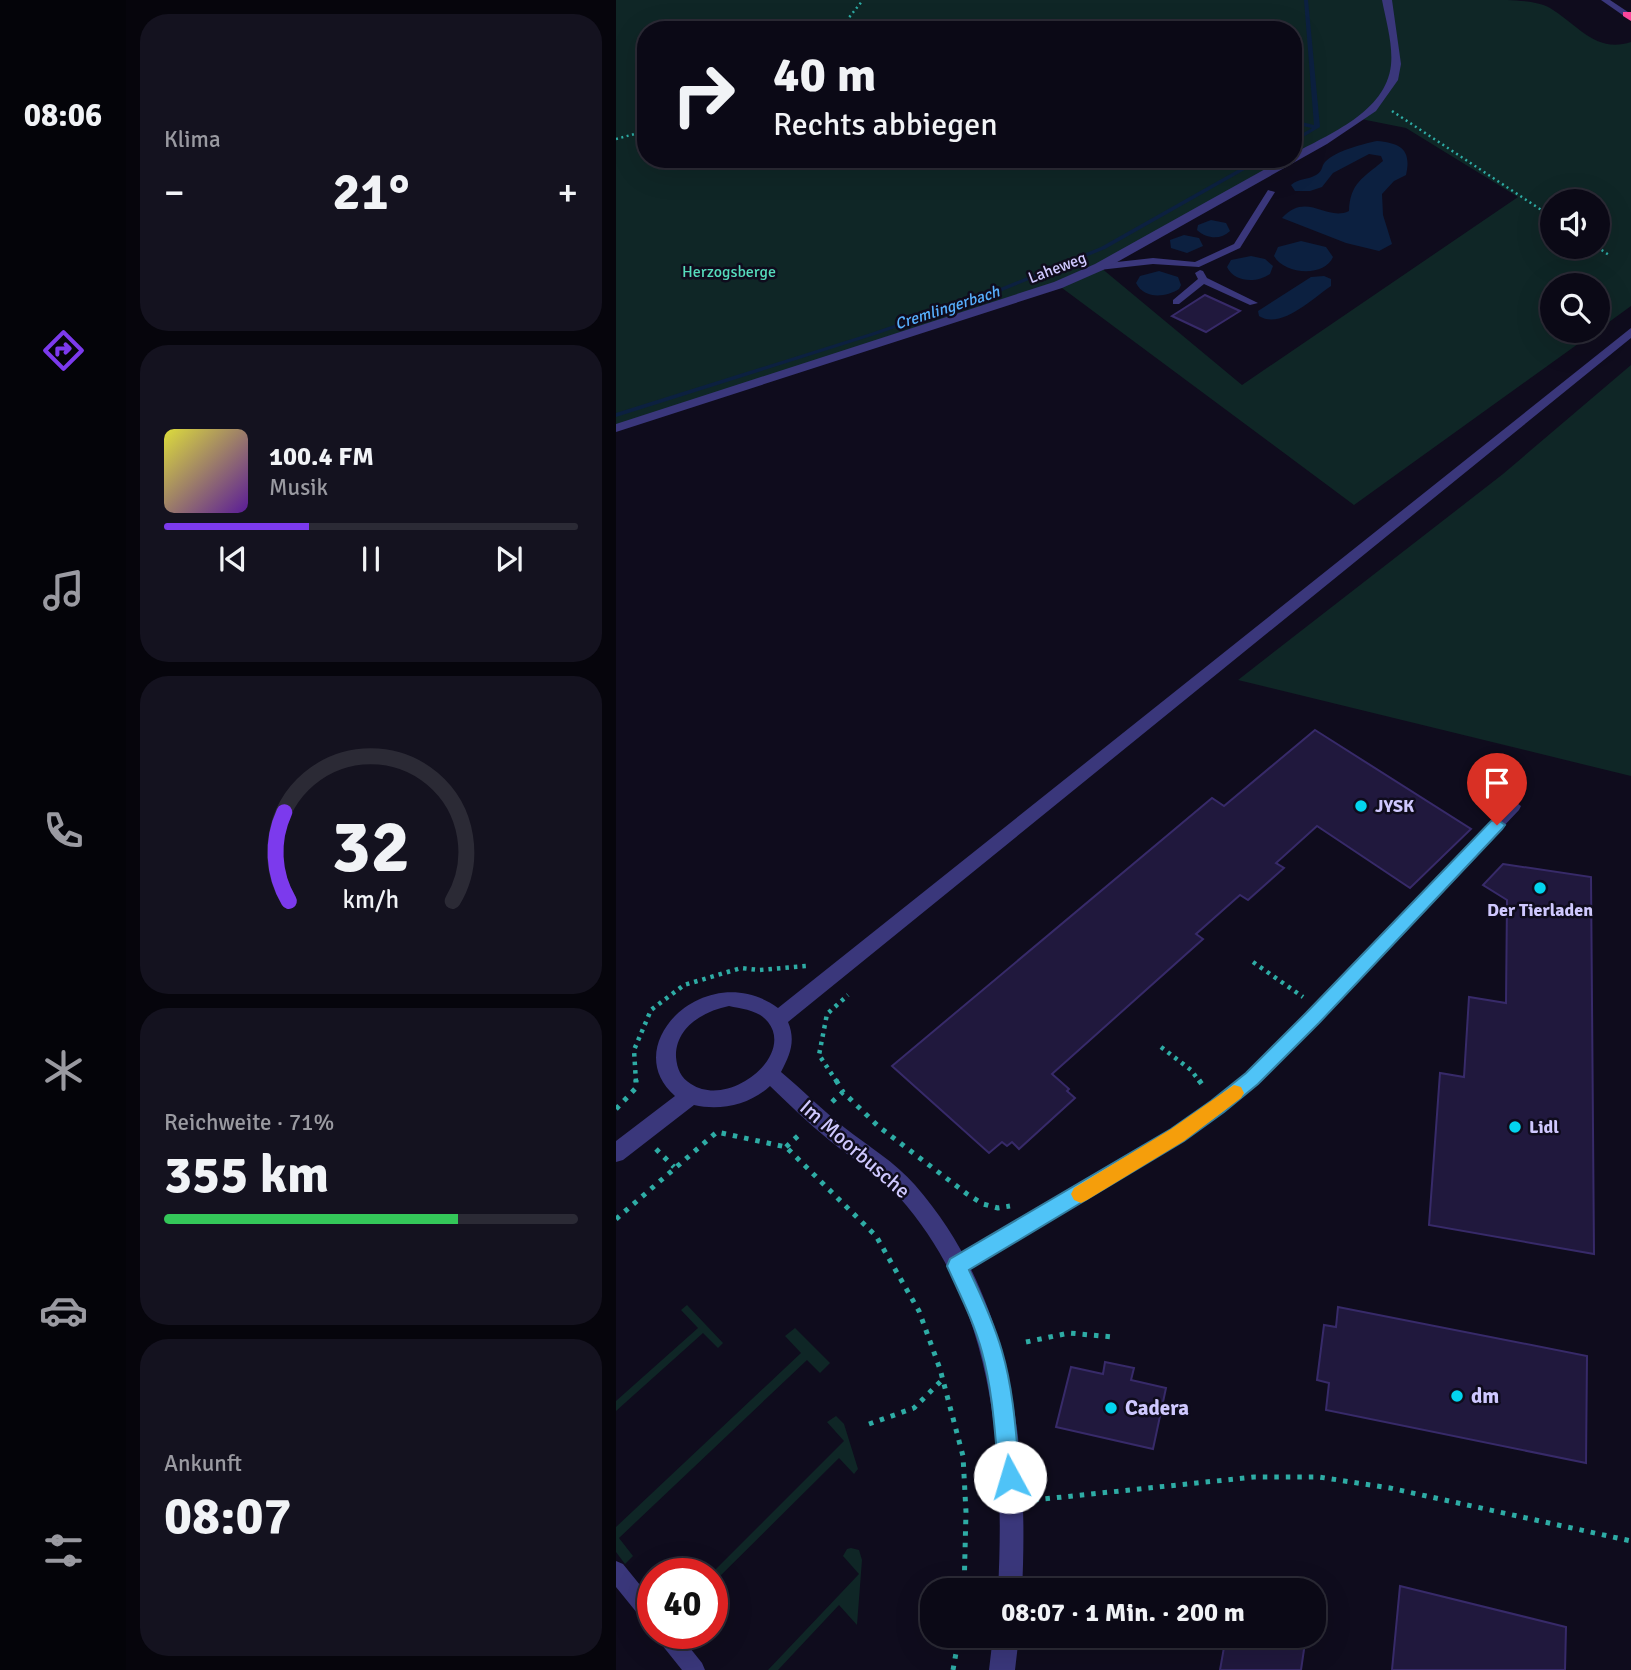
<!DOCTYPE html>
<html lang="de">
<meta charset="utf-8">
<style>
body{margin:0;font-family:Signika,sans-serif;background:#14121f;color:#f1f3f6;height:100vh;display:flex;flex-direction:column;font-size:26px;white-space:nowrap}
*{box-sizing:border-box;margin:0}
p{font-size:23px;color:#9a9aa1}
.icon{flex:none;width:38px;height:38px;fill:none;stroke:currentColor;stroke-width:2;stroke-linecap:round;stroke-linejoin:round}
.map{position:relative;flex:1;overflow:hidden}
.details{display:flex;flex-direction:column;gap:14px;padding:14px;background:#06050c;width:490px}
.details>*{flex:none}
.banner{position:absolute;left:21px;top:21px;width:665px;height:147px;border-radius:28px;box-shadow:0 7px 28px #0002,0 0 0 2px #2b2a35;background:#0b0916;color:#f1f3f6;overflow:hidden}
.controls{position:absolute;left:924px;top:189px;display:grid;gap:14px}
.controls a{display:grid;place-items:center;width:70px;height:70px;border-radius:50%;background:#0b0916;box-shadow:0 7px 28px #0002,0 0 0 2px #2b2a35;font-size:35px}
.speed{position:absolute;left:21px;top:1558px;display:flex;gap:14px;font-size:35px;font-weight:700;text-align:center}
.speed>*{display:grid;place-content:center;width:91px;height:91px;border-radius:50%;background:#0b0916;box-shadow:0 7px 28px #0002,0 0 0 2px #2b2a35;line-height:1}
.speed .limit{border:10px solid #d22;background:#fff;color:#111}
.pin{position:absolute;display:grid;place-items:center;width:60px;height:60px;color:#fff;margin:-72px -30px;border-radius:50% 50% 50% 0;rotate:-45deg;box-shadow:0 0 7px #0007}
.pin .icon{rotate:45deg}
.me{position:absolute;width:77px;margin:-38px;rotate:354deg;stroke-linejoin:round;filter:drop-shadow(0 0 5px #0008)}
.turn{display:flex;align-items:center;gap:24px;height:147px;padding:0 21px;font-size:32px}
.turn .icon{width:91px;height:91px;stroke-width:2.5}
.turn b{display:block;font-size:49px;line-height:60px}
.big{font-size:52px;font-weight:800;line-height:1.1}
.details .widget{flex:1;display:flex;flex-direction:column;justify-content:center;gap:10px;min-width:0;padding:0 24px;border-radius:28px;background:#14121f}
.details .dial{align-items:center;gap:0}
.dial svg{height:182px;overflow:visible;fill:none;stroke:#2b2a35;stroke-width:7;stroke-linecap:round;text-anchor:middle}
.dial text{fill:#f1f3f6;stroke:none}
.song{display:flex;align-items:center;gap:21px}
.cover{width:84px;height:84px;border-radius:10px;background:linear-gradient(135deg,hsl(60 70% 55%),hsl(270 70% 35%))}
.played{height:7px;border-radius:4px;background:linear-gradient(90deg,#7c3aed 35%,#2b2a35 35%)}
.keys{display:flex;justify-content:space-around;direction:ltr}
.heat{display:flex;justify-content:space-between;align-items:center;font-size:38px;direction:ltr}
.charge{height:10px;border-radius:5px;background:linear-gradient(90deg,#34c759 71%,#2b2a35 0)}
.trip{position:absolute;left:304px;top:1578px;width:406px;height:70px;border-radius:28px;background:#0b0916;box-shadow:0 7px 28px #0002,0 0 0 2px #2b2a35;font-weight:800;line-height:70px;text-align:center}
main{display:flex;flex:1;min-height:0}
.tabs{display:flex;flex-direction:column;width:126px;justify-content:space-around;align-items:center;background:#040409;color:#9a9aa1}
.tabs .icon{width:49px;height:49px}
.tabs .active{color:#7c3aed}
.tabs b{font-size:32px;color:#f1f3f6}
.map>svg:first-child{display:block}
.green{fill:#0f2626;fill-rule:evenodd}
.water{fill:#0c2040}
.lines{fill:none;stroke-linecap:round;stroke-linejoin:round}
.stream{fill:#0c2040;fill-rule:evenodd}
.building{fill:#20183d;stroke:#372a69;stroke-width:2}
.path-far2{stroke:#2eaca5;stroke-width:2.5;stroke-dasharray:2 3.5;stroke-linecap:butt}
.path-far1{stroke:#2eaca5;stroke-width:4.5;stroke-dasharray:3.5 5;stroke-linecap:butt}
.path{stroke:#2eaca5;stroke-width:5;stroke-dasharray:4.5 7;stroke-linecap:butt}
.service{fill:#3a377b;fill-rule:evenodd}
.minor{fill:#3a377b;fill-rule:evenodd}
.tertiary{fill:#3a377b;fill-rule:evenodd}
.motorway{fill:#fc459b;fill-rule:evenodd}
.route{fill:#4fc3f7;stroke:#337fa1;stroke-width:2}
.slow{fill:#f59e0b}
.poi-dot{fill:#03d5ef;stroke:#0f0c1d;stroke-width:2.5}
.labels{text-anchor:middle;stroke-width:5;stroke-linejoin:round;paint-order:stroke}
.far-street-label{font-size:16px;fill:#cfc8fe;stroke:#0f0c1d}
.far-park-label{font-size:16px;fill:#56dcbc;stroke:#0f0c1d}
.far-water-label{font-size:16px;font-style:italic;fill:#57affd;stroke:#0f0c1d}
.poi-label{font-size:18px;font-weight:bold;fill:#cfc8fe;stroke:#0f0c1d;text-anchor:start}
.near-street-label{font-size:21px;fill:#cfc8fe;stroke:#0f0c1d}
.near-poi-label{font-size:21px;font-weight:bold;fill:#cfc8fe;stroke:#0f0c1d;text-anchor:start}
</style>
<main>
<nav class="tabs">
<b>08:06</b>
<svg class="icon active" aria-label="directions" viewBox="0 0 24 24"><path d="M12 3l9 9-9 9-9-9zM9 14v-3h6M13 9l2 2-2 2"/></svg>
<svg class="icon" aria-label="music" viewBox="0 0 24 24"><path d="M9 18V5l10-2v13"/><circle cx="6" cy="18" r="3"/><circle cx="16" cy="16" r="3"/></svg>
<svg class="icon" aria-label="phone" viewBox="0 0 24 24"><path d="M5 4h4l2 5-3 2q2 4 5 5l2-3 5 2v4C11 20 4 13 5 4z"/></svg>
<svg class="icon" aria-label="climate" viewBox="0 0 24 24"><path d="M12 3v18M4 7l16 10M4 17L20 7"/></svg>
<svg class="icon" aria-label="car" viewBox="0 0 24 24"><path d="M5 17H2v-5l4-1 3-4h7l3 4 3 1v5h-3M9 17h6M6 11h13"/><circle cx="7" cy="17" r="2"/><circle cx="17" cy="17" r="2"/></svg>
<svg class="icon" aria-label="filters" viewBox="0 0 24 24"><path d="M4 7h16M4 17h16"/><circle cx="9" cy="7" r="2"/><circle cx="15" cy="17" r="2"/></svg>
</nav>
<section class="details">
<div class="widget"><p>Klima</p>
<div class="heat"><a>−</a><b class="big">21°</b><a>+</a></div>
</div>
<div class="widget">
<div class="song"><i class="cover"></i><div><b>100.4 FM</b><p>Musik</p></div></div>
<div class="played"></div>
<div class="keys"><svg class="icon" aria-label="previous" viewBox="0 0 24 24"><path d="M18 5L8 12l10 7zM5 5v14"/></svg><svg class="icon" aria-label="pause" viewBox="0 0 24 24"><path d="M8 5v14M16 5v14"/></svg><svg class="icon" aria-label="next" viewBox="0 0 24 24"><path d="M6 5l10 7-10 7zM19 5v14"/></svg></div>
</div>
<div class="widget dial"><svg viewBox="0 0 100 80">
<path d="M14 69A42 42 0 1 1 86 69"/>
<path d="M14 69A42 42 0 0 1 12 30" stroke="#7c3aed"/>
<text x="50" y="56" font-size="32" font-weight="700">32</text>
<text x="50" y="72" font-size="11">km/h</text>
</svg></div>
<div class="widget"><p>Reichweite · 71%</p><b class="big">355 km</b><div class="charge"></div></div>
<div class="widget"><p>Ankunft</p><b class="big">08:07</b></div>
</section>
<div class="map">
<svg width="1015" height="1670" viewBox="0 0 1015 1670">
<rect width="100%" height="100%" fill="#0f0c1d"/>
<path class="green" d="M0 0H891C905 1 922 1 934 8 961 24 980 54 1015 42V306L982 330V285H936V331H980L738 505 442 285 0 425ZM30 30H677V158L745 119 790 128 902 197 626 385 484 267 675 159H30ZM936 201H982V247H936Z
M1015 365V776L622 680 887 474Z
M71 1305 107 1343 102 1348 87 1333 0 1411V1401L82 1328 65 1310Z
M179 1328 214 1363 204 1373 191 1360 3 1538 17 1556 9 1564 0 1552V1527L185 1353 169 1336Z
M220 1416 228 1424 242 1469 238 1474 223 1458 96 1584V1573L228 1441 211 1422Z
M235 1548 243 1550 246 1560 241 1625 223 1605 162 1670H152L243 1574 227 1556 231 1549Z"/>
<path class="water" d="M761 141C784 143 796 149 790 175L778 181 766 194 767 215 776 244 763 251 730 243 666 218C691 191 710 222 733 211 734 183 747 178 767 161L765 156 753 154 717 173 706 187 694 191H679L675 185C683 178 692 180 700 175 707 171 705 167 709 162 719 151 747 144 761 141Z
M595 220 610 223 614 231C605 240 591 239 581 230L582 225Z
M568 235 583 238 587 246 571 253 555 248 554 240Z
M685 241 710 247 717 257C708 278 668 274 658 256L662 247Z
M635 256 649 259 657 266 654 274C641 283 619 283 611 267L615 260Z
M543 271 562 277 565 285 563 289C549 298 528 299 520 283L524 276Z
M708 276 715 279V286C697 298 665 330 643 316L642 311 695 277Z"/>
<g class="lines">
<path class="stream" d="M688 0H692L704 127 677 143V139L696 128 677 124V120L698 125Z
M641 159H648L489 249 381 293 259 335 0 417V413L255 333 377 291 485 247Z"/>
</g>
<path class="building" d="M589 295 624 311 590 332 556 316Z
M699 730 855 829 794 888 701 826 660 863 668 868 632 900 624 895 580 934 587 939 436 1074 453 1089 451 1091 459 1098 403 1149 396 1142 391 1146 386 1142 373 1153 276 1066 596 798 608 806Z
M887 864 975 877 978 1254 813 1225 824 1073 848 1077 853 997 890 1003 891 900 867 885Z
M722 1307 971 1356 970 1463 710 1410 713 1383 701 1380 708 1325 720 1327Z
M489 1362 518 1368 515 1380 550 1388 537 1449 440 1427 455 1367 487 1374Z
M784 1586 950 1627 949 1670H776Z
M610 1636H690L685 1670H604Z"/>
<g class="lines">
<path class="path-far2" d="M223 30 247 0
M776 111 936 217
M0 139 30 131
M981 247 993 255"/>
<path class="path-far1" d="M637 962 687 997
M545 1047 575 1070 584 1082
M20 1082 18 1050 35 1010 68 985 125 968 143 970 190 966
M221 1082 203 1055 211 1014 232 995"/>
<path class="path" d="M220 1080 227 1092
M583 1080 589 1089
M216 1102 227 1092 262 1126 351 1194 367 1204 382 1208 394 1206
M0 1109 20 1088V1080
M170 1147 185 1133
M40 1149 58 1167
M0 1219 101 1132 170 1147 260 1236 303 1311 324 1369 347 1456 350 1512 348 1591
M410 1342 453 1333 497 1337
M253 1424 298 1408 327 1379
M418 1500 638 1477H703L774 1488 1015 1541
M337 1670 343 1636"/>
<path class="service" d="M985 0H994L1015 14 1008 16Z
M652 190 659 192 624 248 583 267 537 264 483 270 478 267 483 264 537 258 579 262 618 244Z
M584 270 587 271 591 278 642 303 634 305 588 284 563 304H557V300L582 279 579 273Z
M898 801 905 806 903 810 701 1023 642 1083 608 1112 567 1140 347 1272 341 1274 335 1272 332 1266 335 1260 555 1130 596 1102 630 1073 691 1013 893 802Z
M0 1561 7 1564 37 1601V1627L30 1624 0 1587Z
M39 1633H62L86 1663 89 1670H66L42 1640Z"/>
<path class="minor" d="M766 0H776L785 64 782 80 760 111 711 144 487 270 446 288 0 432V424L438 282 479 264 667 159H677V154C713 134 770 112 775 65 777 44 770 21 766 0Z"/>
<path class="tertiary" d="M1015 328V338L172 1022C180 1041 174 1055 165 1072 187 1090 207 1111 229 1128 252 1146 279 1162 299 1185 397 1297 413 1448 406 1591H382C389 1454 379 1304 283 1197 263 1175 236 1159 213 1140 192 1123 173 1104 154 1086 134 1105 104 1111 78 1105L7 1160 0 1162V1141L59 1096C0 1045 91 956 162 1008ZM113 1006C126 1009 143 1010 152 1022 179 1056 113 1109 75 1084 65 1078 61 1069 60 1057 59 1028 87 1011 113 1006Z
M377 1636H403L399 1670H373Z"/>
<path class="motorway" d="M1007 12H1015V21L1007 16Z"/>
</g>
<path class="route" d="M881 819 889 825 886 829 703 1023 642 1084 608 1112 568 1141 353 1270C366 1297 378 1323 386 1351 398 1392 400 1435 404 1477L401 1484 394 1487 386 1484 383 1477C379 1435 377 1392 366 1352 358 1322 344 1295 331 1266L334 1259 555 1129 595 1101 630 1073 690 1013 875 821Z"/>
<path class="slow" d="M618 1085 625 1087 628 1093 625 1098 568 1141 471 1200 465 1203 458 1200 455 1194 458 1188 555 1129Z"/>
<g class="poi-dot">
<circle cx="745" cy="806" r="7"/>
<circle cx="924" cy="888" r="7"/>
<circle cx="899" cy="1127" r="7"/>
<circle cx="841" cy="1396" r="7"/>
<circle cx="495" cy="1408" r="7"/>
</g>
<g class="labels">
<g class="far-street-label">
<text transform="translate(441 267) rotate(-21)" y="6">Laheweg</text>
</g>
<g class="far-park-label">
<text x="113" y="277">Herzogsberge</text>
</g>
<g class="far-water-label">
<text transform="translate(331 307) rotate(-18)" y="6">Cremlingerbach</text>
</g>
<g class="poi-label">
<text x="759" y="812">JYSK</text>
<text x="924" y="916" text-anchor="middle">Der Tierladen</text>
<text x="913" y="1133">Lidl</text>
</g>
<g class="near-street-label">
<text transform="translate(239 1149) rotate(41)" y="7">Im Moorbusche</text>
</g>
<g class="near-poi-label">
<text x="855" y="1403">dm</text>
<text x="509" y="1415">Cadera</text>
</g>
</g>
</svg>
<div class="controls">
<a><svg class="icon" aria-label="sound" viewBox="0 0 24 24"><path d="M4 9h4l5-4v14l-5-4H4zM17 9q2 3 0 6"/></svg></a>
<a><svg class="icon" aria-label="search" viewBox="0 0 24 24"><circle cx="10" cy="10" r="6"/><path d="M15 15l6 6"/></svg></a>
</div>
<div class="speed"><div class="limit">40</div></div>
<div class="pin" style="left:881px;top:825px;background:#d93025"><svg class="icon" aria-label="arrive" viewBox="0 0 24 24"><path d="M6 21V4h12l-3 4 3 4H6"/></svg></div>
<svg class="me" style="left:394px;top:1477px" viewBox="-20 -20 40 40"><circle r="19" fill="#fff"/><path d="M0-13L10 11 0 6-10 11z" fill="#4fc3f7"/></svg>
<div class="trip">08:07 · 1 Min. · 200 m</div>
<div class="banner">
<div class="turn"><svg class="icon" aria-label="right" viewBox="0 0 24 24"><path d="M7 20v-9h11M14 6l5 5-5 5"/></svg><div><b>40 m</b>Rechts abbiegen</div></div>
</div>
</div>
</main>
